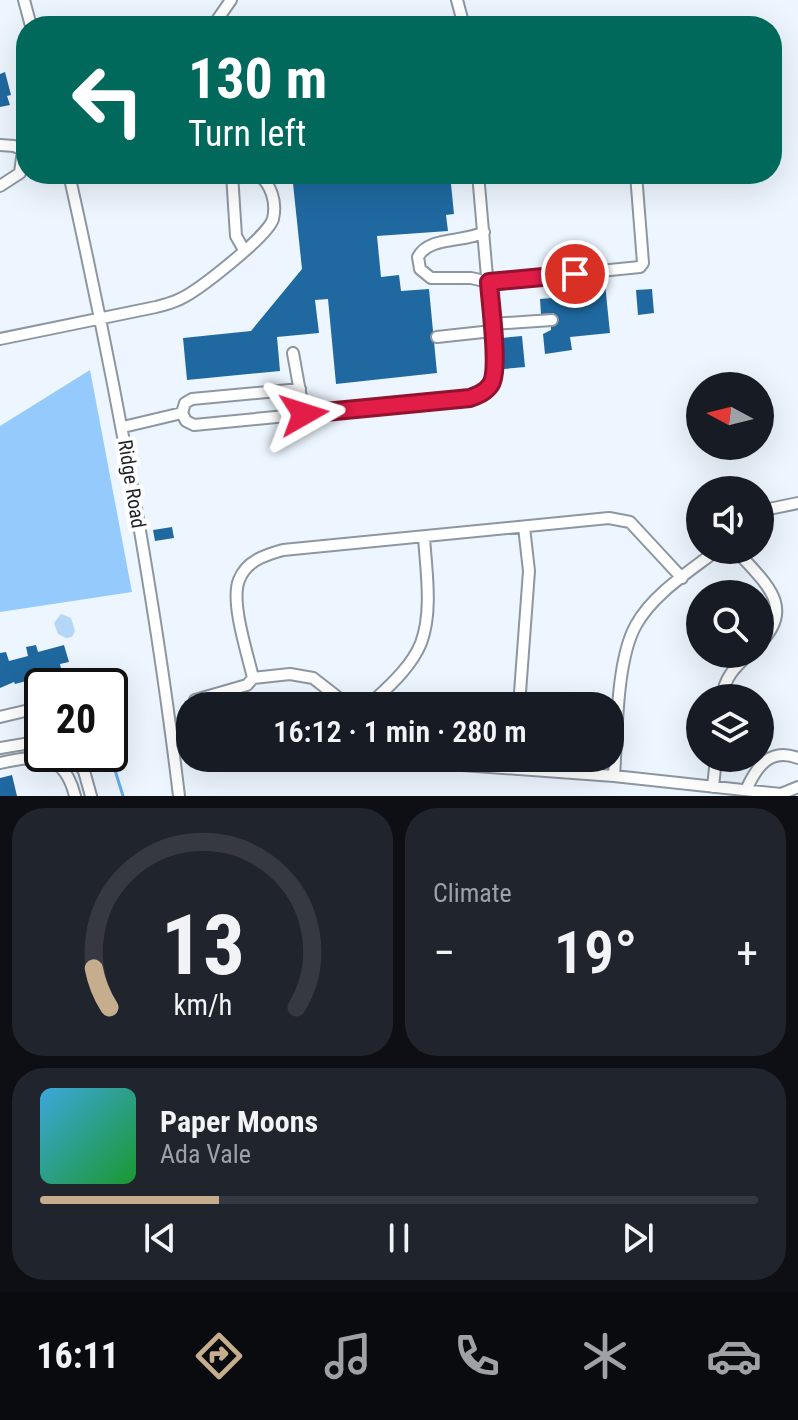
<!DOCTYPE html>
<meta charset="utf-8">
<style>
body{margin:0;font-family:"Roboto Condensed",sans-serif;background:#20242c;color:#f1f3f6;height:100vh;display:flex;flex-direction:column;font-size:30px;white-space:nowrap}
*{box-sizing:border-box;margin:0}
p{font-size:26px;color:#9ea1a6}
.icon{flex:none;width:44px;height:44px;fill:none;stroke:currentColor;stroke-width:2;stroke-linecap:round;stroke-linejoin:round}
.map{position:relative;height:796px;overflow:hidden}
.drawer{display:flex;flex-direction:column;gap:12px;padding:12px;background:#0d0f14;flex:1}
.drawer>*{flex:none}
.top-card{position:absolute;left:16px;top:16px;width:766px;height:168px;border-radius:32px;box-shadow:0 8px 32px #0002;background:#00695c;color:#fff;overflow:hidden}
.needle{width:52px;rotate:277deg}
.controls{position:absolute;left:686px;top:372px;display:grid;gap:16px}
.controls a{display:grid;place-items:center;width:88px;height:88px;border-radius:50%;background:#171b24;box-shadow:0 8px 32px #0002;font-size:40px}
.speed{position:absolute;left:24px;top:668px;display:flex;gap:16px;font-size:40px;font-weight:700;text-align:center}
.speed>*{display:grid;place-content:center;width:104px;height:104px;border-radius:50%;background:#171b24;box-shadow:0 8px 32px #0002;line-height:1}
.speed .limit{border:4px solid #111;border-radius:12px;background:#fff;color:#111}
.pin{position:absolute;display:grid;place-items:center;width:68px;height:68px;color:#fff;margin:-34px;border:4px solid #fff;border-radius:50%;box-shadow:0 2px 8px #0007}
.me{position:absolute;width:88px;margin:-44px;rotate:84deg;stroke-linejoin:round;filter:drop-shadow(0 0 6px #0008)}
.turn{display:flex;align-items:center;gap:28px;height:168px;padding:0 40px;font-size:36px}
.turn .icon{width:104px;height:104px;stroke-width:2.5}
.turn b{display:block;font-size:56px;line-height:68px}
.big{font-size:60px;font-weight:600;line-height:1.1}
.drawer .card{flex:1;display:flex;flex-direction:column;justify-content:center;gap:12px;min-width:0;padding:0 28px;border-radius:32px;background:#20242c}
.drawer .dial{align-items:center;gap:0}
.dial svg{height:208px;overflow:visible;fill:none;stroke:#363941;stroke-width:7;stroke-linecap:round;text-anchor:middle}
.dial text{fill:#f1f3f6;stroke:none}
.song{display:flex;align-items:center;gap:24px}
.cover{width:96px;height:96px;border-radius:12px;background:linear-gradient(135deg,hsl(200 70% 55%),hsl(130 70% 35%))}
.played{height:8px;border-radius:4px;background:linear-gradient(90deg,#c5ad8e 25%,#363941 25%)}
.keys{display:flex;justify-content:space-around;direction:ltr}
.heat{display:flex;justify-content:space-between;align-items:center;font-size:44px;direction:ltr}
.drawer .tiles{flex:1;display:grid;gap:12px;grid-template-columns:1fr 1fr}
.card:last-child{grid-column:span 2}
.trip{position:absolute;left:176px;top:692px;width:448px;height:80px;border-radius:32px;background:#171b24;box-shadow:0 8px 32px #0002;font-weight:600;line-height:80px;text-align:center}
.tabs{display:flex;height:128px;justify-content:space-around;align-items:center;background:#090b0e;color:#9ea1a6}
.tabs .icon{width:56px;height:56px}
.tabs .current{color:#c5ad8e}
.tabs b{font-size:36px;color:#f1f3f6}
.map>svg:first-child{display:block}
.green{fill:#b5d7f7}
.forest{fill:#94cbfc}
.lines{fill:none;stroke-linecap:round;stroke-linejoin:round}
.stream{stroke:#67ade9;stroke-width:3}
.building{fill:#1f69a0}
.minor-casing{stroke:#8c97a1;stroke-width:14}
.minor{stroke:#fff;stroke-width:10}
.route-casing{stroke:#92132f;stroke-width:20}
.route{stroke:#e11d48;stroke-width:14}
.labels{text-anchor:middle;stroke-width:8;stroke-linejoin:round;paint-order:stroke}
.street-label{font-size:20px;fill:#1e2226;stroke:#fff}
</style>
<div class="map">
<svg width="798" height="796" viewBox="0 0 798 796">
<rect width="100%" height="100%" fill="#edf6ff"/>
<path class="green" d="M61 614 71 618 75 631 72 637 66 638 58 634 54 623Z"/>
<path class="forest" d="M90 370 132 592 0 612V426Z"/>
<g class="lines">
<path class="stream" d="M114 767 123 796"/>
</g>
<path class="building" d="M5 72 11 95 7 96 10 105 0 107V74Z
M292 174H450L454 214 446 215 448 231 377 236 381 277 399 275 401 291 429 289 437 373 336 384 328 299 315 300 319 333 277 337 280 371 187 380 183 338 251 331 302 269Z
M604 274 610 333 570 337 572 350 545 354 543 334 551 330V325H555L554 313 541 314 540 299 564 297 562 278Z
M652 289 654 313 638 315 636 290Z
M522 336 525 367 504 369 501 338Z
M172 527 174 538 155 541 153 530Z
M36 645 38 652 64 645 69 662 60 664 62 673 44 677 43 673 33 675 34 679 15 684 14 682 0 688V653L6 652 9 661 28 656 26 647Z
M12 775 17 796H0V778Z"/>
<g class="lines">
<defs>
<path id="minor" d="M24 0 31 26
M457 0 464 26
M213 26 231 0
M0 145 14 146 23 150 20 173 0 186
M69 174C115 380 154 587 179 796
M232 174 236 236 244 250
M484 232C464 243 429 236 418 257L420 269 431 278H471L489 282 640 267 643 263 636 174
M492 324 552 320
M437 337 492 331
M0 339 156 307C164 305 172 303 180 299 198 291 268 236 273 219 277 202 271 184 258 174
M293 353 304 414
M182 413 185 403 192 399 300 389
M123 427 182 413 186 421 194 425 470 398C486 392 491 385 495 368L478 174
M760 514 769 509 798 503
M717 550C689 572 653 594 636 625 616 660 617 735 614 776L781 794 798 787
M736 550C761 580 798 605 760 643
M722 698C724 678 735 667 749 654
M195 700 247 685 253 678
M349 706 313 678 290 674 253 678C248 655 230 602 239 580 246 561 265 555 283 550L609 518 630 522 682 578
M368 706C387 688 411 668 421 643 433 611 426 570 424 537
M519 706 529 571 524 527
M0 717 42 707
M110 722V724
M0 748 42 741
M71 754 84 771 91 796
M414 758 421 762 614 776
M0 763C37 755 64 751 75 796
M63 769 83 754
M713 787 716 758
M746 790C756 768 769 747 798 758"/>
</defs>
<use href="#minor" class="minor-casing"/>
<use href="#minor" class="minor"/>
</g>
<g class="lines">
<defs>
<path id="route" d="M304 414 470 398C478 395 486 392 491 384 500 369 490 302 489 282L575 274"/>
</defs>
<use href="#route" class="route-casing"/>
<use href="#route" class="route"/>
</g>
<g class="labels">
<g class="street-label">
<text transform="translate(132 484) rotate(81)" y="7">Ridge Road</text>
</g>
</g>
</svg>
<div class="controls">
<a><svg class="needle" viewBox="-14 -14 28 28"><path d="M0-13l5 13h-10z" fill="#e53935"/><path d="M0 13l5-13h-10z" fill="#9ea1a6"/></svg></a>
<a><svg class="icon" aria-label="sound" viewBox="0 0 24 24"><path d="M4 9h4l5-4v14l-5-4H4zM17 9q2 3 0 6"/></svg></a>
<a><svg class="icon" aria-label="search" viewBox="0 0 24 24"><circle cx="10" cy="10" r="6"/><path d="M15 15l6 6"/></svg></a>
<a><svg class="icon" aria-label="layers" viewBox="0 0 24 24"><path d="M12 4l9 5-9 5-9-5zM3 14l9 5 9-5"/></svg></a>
</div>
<div class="speed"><div class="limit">20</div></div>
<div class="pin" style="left:575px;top:274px;background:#d93025"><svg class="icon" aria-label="arrive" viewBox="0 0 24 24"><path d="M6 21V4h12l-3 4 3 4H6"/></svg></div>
<svg class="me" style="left:304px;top:414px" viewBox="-20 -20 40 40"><path d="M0-17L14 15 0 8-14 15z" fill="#e11d48" stroke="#fff" stroke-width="4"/></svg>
<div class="trip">16:12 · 1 min · 280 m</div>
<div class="top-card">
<div class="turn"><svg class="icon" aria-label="left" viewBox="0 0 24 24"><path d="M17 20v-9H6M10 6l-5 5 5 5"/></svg><div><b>130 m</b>Turn left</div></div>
</div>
</div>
<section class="drawer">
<div class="tiles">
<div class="card dial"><svg viewBox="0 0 100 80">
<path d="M14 69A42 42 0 1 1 86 69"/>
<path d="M14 69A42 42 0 0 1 8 54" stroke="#c5ad8e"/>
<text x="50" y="56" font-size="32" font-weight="700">13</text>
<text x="50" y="72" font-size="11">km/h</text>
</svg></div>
<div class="card"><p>Climate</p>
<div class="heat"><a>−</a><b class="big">19°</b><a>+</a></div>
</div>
<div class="card">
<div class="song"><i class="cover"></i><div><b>Paper Moons</b><p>Ada Vale</p></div></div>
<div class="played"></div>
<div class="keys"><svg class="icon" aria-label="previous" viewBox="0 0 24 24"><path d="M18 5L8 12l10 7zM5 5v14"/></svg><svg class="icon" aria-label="pause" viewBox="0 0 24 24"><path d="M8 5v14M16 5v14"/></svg><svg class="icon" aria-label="next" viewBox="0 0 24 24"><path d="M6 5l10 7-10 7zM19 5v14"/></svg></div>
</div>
</div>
</section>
<nav class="tabs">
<b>16:11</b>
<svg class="icon current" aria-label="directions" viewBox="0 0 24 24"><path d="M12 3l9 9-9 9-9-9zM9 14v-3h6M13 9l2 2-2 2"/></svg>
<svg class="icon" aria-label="music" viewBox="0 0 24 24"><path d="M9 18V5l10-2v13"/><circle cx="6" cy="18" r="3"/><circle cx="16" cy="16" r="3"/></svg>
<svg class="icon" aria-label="phone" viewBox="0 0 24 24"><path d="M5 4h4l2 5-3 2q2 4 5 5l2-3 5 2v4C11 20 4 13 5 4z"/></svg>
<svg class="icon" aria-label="climate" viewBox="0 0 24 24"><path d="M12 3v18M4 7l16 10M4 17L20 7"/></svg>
<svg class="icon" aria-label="car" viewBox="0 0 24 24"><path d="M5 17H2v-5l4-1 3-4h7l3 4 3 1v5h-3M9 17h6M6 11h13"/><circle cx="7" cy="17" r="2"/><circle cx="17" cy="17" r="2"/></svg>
</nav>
